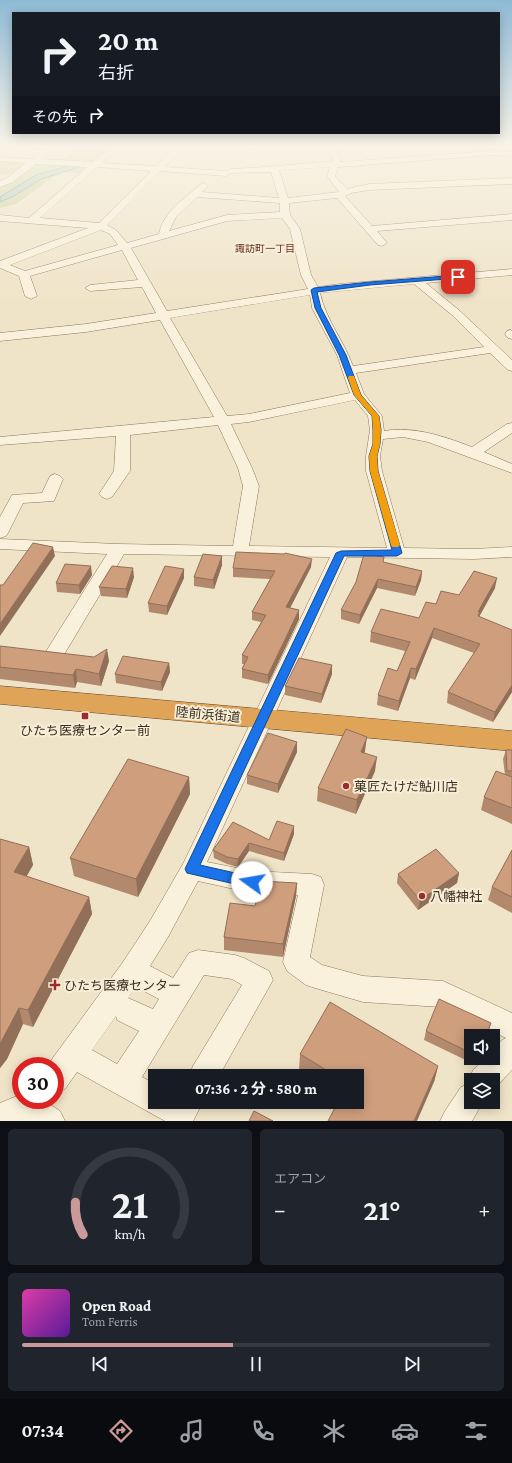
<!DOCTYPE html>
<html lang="ja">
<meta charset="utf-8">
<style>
body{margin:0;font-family:"Crimson Pro","Noto Sans JP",serif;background:#20242c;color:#f1f3f6;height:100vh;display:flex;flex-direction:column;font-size:15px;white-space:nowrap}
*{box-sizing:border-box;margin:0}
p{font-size:13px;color:#9ea1a6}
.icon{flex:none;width:22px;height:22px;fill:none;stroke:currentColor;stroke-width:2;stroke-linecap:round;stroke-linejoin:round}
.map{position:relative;height:1121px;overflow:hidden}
.panel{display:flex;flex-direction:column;gap:8px;padding:8px;background:#0d0f14;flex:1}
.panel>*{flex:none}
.guide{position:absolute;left:12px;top:12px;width:488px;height:122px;border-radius:0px;box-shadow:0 2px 10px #0003;background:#171b24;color:#f1f3f6;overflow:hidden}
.tools{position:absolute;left:464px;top:1029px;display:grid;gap:8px}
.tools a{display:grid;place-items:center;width:36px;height:36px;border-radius:0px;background:#171b24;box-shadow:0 2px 10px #0003;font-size:20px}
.speed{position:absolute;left:12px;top:1057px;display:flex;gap:8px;font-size:20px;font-weight:700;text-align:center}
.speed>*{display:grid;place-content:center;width:52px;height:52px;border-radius:50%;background:#171b24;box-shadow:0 2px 10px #0003;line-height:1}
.speed .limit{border:6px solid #d22;background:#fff;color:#111}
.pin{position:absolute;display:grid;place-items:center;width:34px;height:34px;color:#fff;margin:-17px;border-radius:8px;box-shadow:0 2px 6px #0006}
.me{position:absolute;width:44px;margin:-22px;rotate:283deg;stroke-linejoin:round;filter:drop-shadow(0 0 3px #0008)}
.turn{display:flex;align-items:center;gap:14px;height:84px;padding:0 20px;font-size:18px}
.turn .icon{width:52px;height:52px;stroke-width:2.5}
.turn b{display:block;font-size:28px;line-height:34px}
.then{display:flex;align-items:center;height:38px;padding:0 20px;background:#0003;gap:8px;font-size:15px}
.big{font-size:30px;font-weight:700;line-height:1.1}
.panel .widget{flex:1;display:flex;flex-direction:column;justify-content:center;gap:6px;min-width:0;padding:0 14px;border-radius:6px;background:#20242c}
.panel .dial{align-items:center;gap:0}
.dial svg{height:104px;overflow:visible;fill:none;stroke:#363941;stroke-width:7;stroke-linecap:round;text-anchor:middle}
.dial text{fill:#f1f3f6;stroke:none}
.song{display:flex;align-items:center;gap:12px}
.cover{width:48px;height:48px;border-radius:6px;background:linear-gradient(135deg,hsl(320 70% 55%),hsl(270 70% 35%))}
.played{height:4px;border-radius:2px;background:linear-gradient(90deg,#cc999b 45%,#363941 45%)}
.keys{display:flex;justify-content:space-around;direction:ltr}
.heat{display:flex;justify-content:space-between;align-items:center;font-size:22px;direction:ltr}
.panel .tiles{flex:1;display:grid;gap:8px;grid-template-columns:1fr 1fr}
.widget:last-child{grid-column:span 2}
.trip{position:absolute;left:148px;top:1069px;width:216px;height:40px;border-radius:0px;background:#171b24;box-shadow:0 2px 10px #0003;font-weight:700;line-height:40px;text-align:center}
.dock{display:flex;height:64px;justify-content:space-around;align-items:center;background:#090b0e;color:#9ea1a6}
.dock .icon{width:28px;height:28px}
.dock .current{color:#cc999b}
.dock b{font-size:18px;color:#f1f3f6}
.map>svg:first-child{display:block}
.green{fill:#c9cf9b}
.water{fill:#a9c4bc;stroke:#6f938a}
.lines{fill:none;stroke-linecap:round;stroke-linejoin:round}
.minor-casing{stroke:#8d765c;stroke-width:1}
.highway-casing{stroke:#5b4430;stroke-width:1}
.minor{fill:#faf1dc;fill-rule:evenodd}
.highway{fill:#e0a458;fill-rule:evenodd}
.wall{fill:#b2896c}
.shaded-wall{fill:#916f58}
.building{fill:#cf9f7d;stroke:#916f58}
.route{fill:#1a73e8;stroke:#114b97}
.slow{fill:#f59e0b}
.poi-dot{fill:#9e2a2b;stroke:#f7eed8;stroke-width:1.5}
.labels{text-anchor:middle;stroke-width:4;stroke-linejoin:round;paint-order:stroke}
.far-neighbourhood-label{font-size:10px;fill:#6b2e1e;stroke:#f7eed8}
.near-street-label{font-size:13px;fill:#3d2e20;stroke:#f7eed8}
.near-poi-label{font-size:13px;fill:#3d2e20;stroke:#f7eed8;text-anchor:start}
</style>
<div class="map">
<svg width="512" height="1121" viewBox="0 0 512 1121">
<rect width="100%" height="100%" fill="#f0e4c8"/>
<path class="green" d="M80 146H113L93 163 51 161 67 157Z
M3 161 28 163 18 172 0 175V163Z
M38 163 88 167 80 173 66 172 55 176 16 204 0 208V186L33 165Z"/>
<path class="water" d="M72 165 82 166 41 179 14 196 0 202V197L36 175Z"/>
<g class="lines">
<defs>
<path id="minor" d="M27 146H57L41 159 93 162 112 146H120L102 163 156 166 177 146H185L165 167 227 171 231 169C265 168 298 163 332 162L333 159 326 146H334L341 159 340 162 493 151 512 152V156L493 155 338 167 335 176 347 189 369 184 512 178V184L369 190 351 193 345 196 372 226 512 214V220L377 231 387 243 382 246 378 245 337 198 289 203 290 215 300 229 311 275 318 287 340 284 512 269V275L426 283 460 311 512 360V371L508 370 490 353 356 373 364 394 382 416 384 431C414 426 443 436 472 447L507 424 512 423V433L484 452 512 464V473L428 442 403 437 383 439 380 456 382 471 404 548 474 549 512 547V557L474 559 347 557 207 862 252 871 312 874 321 877 324 885 310 957 322 965 363 976 443 981 512 1013V1070L493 1090V1080H471V1102H483L472 1121H440L445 1111 461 1087 470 1083 469 1080 473 1070 485 1058H493V1049L502 1040 506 1038 441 1007 363 1002 315 988 306 985 287 971 283 962 298 895 252 893 198 881 168 937 150 966 173 978 189 953 198 950 235 955 244 958 269 971 273 980 219 1076H189L193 1066 242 985 232 979 204 975 142 1077 155 1084V1102H203L193 1121H165L77 1072 65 1089 55 1093V1066H47L123 962 150 921 184 862 330 557 124 554 62 658 55 660 48 658 45 653 107 554 0 549V539L118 544 233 546 243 486 238 468 218 425 130 435V471L112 497 107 499 102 497 99 494 114 471 116 436 0 445V437L214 417 160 320 86 332 0 341V333L86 324 156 313 142 287 90 291 85 288 90 285 138 280 122 250 30 276 37 296 31 299 25 296 19 276 0 268V261L88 228 0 221V215L29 218 87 167 36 164 13 182 0 187V181L7 178 26 163 0 161V157L32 159 44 149 31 148ZM97 167 151 171 99 223 40 218ZM330 167 327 176 339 192 288 198 279 170ZM160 171 226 176 230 173 271 172 279 198 202 192 208 186 204 183 201 184C185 198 163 212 159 234L127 243 116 230 107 225ZM197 197 280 203V212L227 215 169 231 176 217ZM282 218 290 229 301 275 308 289 167 311 131 248 227 221ZM101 230 110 234 118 245 25 271 10 265ZM414 284 452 315 484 347 353 366C344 341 326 320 320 293ZM310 295 312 308 337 355 350 393 249 414 227 416 170 318ZM355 400 368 416 370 430 366 456V471L387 548 249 546 259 486 252 468 231 424 249 422ZM136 987 159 999 153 1009 128 998ZM116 1016 117 1020 139 1031 117 1064 92 1050Z
M511 330 512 331V339L508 338 505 334 507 331Z
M55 474 60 476 63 479 54 501 23 503 8 533 6 536 0 538V517L12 495 42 493 50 476Z
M21 1093V1100H50L48 1103 60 1111 65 1121H0V1103L17 1096Z"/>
<path id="highway" d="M0 686 512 731V751L0 704Z"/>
</defs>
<use href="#minor" class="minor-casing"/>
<use href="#highway" class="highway-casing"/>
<use href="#minor" class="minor"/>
<use href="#highway" class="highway"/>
</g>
<path class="wall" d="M383 562 422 571 421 580 415 596 377 588 359 624 341 619V610Z
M222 565 214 589 194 586V577Z
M311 567 290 608 299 610V619L268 684 242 678V669L244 664H242V655L261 622 252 620V612L270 579 233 577V568Z
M184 569V578L167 615 149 612 148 603Z
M92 575 80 594 57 592 56 583Z
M134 577 127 598 101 596 99 587Z
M495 588 479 617 512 692 493 722 447 703 448 692 474 653 432 638 415 680 410 678 398 711 377 705 378 695 397 671 405 651 370 642 371 632 419 618 436 604 459 595Z
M0 646 109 661 101 686 77 682 75 688 0 679Z
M169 663 170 672 162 691 116 683 115 674Z
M332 674 321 703 285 695V686Z
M297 742V752L278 793 247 784V775Z
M506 750H512V824L481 810 484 797 505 775 503 759Z
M365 751V753L375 771 356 814 317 801 318 788Z
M189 777 190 794 138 897 74 876 70 858Z
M294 834 284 861 249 851 238 867 227 864 214 858 213 850 269 840Z
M0 839 29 847 33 865 26 876 89 897 92 914 33 1027 23 1024 7 1059 0 1068Z
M512 850V913L488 900 492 887Z
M459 873 457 883 418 910 397 883 398 874Z
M297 883 296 896 283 957 224 950V937Z
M491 1023 487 1036H471V1058H478L476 1065 424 1040 426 1031Z
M300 1054 438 1066 434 1082 357 1076H309L299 1070Z"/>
<path class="shaded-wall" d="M53 547 55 556 0 636V624Z
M222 556V565L214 589 213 580Z
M312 559 311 567 286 616V607Z
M91 566 92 575 80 594 79 585Z
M133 568 134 577 127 598 126 589Z
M184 569V578L167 615V606Z
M422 571 421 580 415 596 416 587Z
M497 578 495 588 476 622 478 612Z
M378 579 377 588 359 624 360 615Z
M299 610V619L268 684V675Z
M434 628 432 638 415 680 416 669Z
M107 649 109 661 101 686 99 674Z
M169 663 170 672 162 691 161 682Z
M332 665V674L321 703 322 694Z
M411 668 410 678 398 711 399 701Z
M76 669 77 682 75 688 73 675Z
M512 685V692L493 722 495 712Z
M367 737 365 751 359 766 361 752Z
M297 742V752L278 793V784Z
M377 757 375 771 356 814 357 800Z
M189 777 190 794 138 897 136 879Z
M294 826V834L284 861V853Z
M249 843V851L238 867V859Z
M29 847 33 865 19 890 14 872Z
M459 873 457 883 418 910 420 900Z
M297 883 296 896 283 957V944Z
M89 897 92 914 33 1027 28 1010Z
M19 1008 23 1024 7 1059 0 1068V1044Z
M438 1066 434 1082 417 1121H414Z"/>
<path class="building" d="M33 543 53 547 0 624V585H3Z
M236 552 284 554 285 553 312 559 286 607 299 610 268 675 242 669 248 657 242 655 266 615 252 612 275 571 233 568Z
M203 554 222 556 213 580 194 577Z
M364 554 384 557 383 562 422 571 416 587 378 579 360 615 341 610 356 582Z
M65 564 91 566 79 585 56 583Z
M112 566 133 568 126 589 99 587Z
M165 566 184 569 167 606 148 603Z
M474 571 497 578 478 612H480L478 616 512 630V685L495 712 448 692 480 644 434 628 416 669 411 668 399 701 378 695 388 668 397 671 410 642 371 632 381 609 419 618 426 602 436 604 441 591 459 595Z
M0 646 94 657 107 649 99 674 76 669 73 675 0 667Z
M123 656 169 663 161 682 115 674Z
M299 658 332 665 322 694 285 686Z
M346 729 367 737 361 752 377 757 357 800 318 788Z
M268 733 297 742 278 784 247 775Z
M506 750H512V771H507Z
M128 759 189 777 136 879 70 858Z
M496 771 512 777V808L484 797Z
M277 821 294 826 284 853 249 843 238 859 227 857 213 850 233 822 269 840Z
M0 839 29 847 14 872 89 897 28 1010 19 1008 0 1044Z
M436 849 459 873 420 900 398 874Z
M512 850V897L492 887Z
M261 881 297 883 283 944 224 937 230 903 255 906Z
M439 999 491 1023 486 1036H471V1053L426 1031Z
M330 1002 438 1066 414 1121H328L338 1102H357V1076H336L300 1054Z
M254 1111 273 1121H249Z"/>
<linearGradient id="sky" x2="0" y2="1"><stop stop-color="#8fbad6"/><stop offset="0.48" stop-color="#f8f3e6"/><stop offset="1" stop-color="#f8f3e6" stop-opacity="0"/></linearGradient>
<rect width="512" height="303" fill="url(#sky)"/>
<path class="route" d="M458 275 460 276V278L370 285 317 292 321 308 346 355 361 395 379 416 381 430 380 444 377 456 378 471 402 553 397 556H344L200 865 257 878 259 882 257 886 252 888 187 873 185 869 336 553 341 551 392 550 370 471 369 456 373 444V430L372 416 354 395 339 355 315 308 311 290 314 288 370 282Z"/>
<path class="slow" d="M349 376H354L361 395 379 416 381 430 380 444 377 456 378 471 400 545 398 547H392L391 545 370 471 369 456 373 444V430L372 416 354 395 348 378Z"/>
<g class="poi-dot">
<rect x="81" y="712" width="8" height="8" rx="2"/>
<circle cx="346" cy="786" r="4"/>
<circle cx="422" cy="896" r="4"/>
<path d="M53 979h4v4h4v4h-4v4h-4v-4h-4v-4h4z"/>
</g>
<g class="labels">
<g class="far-neighbourhood-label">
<text x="265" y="252">諏訪町一丁目</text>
</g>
<g class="near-street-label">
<text transform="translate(208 714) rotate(5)" y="5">陸前浜街道</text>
</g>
<g class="near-poi-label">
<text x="85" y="735" text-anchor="middle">ひたち医療センター前</text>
<text x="354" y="791">菓匠たけだ鮎川店</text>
<text x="430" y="901">八幡神社</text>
<text x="64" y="990">ひたち医療センター</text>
</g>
</g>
</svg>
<div class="tools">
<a><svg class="icon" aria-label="sound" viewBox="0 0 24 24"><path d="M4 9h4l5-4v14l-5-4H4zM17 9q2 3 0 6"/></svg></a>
<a><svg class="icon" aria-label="layers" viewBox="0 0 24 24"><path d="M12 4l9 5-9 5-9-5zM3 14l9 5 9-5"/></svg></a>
</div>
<div class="speed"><div class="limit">30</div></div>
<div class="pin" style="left:458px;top:277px;background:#d93025"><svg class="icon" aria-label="arrive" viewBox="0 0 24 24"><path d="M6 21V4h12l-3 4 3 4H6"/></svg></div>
<svg class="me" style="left:252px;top:882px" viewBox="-20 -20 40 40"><circle r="19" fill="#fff"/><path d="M0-13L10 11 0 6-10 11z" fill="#1a73e8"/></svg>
<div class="trip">07:36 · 2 分 · 580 m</div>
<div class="guide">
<div class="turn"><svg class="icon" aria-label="right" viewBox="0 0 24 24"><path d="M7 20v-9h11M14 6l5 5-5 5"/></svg><div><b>20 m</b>右折</div></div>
<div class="then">その先<svg class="icon" aria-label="right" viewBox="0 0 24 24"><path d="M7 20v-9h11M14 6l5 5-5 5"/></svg></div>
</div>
</div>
<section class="panel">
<div class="tiles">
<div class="widget dial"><svg viewBox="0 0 100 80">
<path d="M14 69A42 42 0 1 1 86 69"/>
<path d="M14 69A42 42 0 0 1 8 44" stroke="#cc999b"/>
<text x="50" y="56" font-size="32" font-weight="700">21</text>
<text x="50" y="72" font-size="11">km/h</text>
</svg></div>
<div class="widget"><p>エアコン</p>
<div class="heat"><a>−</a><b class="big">21°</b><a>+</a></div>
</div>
<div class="widget">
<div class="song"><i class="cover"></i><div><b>Open Road</b><p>Tom Ferris</p></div></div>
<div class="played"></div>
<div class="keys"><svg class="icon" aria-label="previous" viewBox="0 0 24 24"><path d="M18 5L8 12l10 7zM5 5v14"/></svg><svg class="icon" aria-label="pause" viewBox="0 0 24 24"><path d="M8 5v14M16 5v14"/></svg><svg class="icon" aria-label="next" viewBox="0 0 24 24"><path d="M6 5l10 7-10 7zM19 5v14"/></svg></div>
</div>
</div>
</section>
<nav class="dock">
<b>07:34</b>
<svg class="icon current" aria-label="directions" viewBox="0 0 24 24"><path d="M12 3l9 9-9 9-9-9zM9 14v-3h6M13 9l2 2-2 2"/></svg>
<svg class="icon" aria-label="music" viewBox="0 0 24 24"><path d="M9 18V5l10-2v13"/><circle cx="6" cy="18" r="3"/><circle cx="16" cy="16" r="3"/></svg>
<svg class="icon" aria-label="phone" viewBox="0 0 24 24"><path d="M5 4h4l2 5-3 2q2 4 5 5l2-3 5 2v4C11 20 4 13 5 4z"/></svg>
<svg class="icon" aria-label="climate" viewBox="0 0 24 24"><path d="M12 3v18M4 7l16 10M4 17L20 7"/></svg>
<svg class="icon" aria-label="car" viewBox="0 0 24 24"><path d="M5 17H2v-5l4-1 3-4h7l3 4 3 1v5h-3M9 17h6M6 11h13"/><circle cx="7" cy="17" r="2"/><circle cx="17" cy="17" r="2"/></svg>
<svg class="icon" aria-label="filters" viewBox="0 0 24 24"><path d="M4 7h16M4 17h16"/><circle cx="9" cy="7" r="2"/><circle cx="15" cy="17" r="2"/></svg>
</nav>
